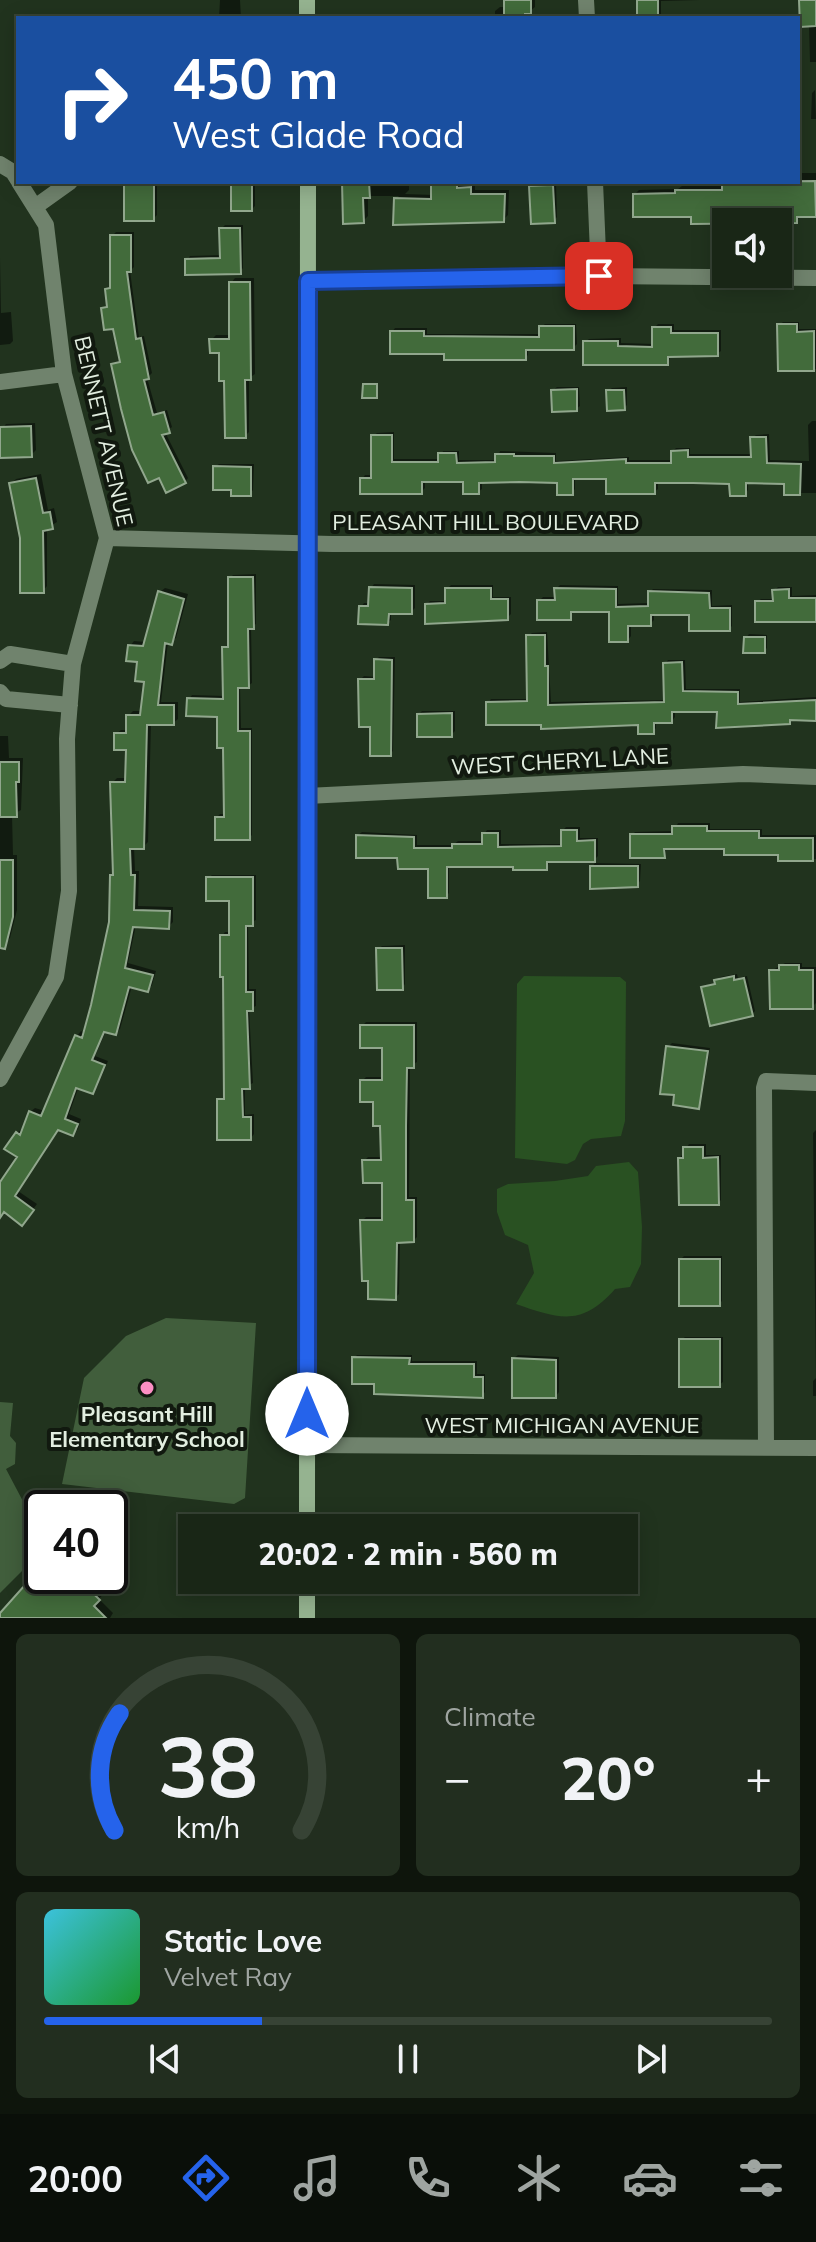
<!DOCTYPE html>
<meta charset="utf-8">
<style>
body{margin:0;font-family:Mulish,sans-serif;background:#222e1f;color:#f1f3f6;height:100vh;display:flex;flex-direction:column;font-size:30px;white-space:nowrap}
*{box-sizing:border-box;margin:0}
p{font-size:26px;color:#9fa5a1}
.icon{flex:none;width:44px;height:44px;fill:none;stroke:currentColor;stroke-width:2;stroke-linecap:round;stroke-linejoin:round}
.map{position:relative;height:1618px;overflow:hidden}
.sheet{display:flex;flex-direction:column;gap:16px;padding:16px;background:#0e150c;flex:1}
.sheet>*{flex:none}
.banner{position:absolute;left:16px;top:16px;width:784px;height:168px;border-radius:0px;box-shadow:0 4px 20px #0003,0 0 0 2px #374335;background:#1a4fa0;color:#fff;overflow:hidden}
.controls{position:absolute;left:712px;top:208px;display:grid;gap:16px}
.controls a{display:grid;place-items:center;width:80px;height:80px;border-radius:0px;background:#192616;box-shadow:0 4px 20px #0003,0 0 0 2px #374335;font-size:40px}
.speed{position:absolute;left:24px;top:1490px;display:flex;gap:16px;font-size:40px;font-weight:700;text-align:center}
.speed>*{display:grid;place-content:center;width:104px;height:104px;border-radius:50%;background:#192616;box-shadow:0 4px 20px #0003,0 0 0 2px #374335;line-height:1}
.speed .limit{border:4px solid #111;border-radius:12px;background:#fff;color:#111}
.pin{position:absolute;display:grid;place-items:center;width:68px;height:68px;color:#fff;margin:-34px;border-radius:16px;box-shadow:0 4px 12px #0006}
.me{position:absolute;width:88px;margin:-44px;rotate:0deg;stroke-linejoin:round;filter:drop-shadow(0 0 6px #0008)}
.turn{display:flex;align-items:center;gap:28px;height:168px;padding:0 24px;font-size:36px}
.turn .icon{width:104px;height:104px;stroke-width:2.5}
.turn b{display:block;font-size:56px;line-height:68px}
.big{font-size:60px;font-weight:800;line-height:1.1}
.sheet .tile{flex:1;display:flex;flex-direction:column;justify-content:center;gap:12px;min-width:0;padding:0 28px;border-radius:12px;background:#222e1f}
.sheet .dial{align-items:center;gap:0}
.dial svg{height:208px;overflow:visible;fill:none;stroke:#374335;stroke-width:7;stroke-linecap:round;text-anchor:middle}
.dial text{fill:#f1f3f6;stroke:none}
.song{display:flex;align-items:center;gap:24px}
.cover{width:96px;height:96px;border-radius:12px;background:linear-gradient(135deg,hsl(190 70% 55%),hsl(130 70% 35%))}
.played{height:8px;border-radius:4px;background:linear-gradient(90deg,#2563eb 30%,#374335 30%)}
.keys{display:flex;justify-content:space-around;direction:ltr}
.heat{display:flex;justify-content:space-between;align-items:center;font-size:44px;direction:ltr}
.sheet .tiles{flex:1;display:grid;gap:16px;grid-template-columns:1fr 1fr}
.tile:last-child{grid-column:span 2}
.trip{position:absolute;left:178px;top:1514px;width:460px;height:80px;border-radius:0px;background:#192616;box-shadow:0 4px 20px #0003,0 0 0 2px #374335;font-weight:800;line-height:80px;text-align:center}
.dock{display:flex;height:128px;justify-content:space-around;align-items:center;background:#0a0f09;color:#9fa5a1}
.dock .icon{width:56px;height:56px}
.dock .on{color:#2563eb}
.dock b{font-size:36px;color:#f1f3f6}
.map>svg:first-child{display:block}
.green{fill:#415e3c}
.water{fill:#295122}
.shadow{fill:#0007}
.building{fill:#426b3b;stroke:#91a78d;stroke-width:2}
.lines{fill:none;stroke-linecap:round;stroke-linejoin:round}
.street{stroke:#70836d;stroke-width:16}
.secondary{stroke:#95b390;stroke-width:16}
.route-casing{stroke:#184099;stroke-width:20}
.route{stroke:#2563eb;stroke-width:14}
.poi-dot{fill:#fc8fc3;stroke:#11190f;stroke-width:3}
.labels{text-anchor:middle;stroke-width:8;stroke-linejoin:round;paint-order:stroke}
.street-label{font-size:22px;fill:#e2eee0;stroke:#11190f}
.poi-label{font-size:22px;font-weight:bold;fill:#e2eee0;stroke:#11190f}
</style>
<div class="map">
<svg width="816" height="1618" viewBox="0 0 816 1618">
<rect width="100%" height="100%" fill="#21331e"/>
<path class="green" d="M166 1318 256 1323 245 1498 234 1504 62 1484 84 1378 126 1336Z
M0 1402 13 1403 10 1436 16 1443 15 1464 6 1469 26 1507V1567L0 1593Z"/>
<path class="water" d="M524 976 620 977 626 982 625 1121 621 1136 591 1139 583 1144 575 1160 567 1164 515 1158 517 984Z
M629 1162 638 1172 642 1227 641 1264 630 1287 615 1289C582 1327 559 1319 516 1304L534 1273 528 1245 505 1235 497 1212V1189L508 1184 555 1181 588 1176 596 1166Z"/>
<path class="shadow" d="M220 0H240L241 18H219Z
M506 0H535V7L529 12V18H495V11L500 7H506Z
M639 0H700L661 1V18H640Z
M801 0H816V62H810L809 24Z
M815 90 816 119H811L812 93Z
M798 173H816V215H802L796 221 693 215 635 194 639 190 678 189 682 186 798 182Z
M126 182H157V215L153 219Z
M233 182H255V206L252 209Z
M344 182H409V190L405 194 433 195V182H475V190H509L508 215 503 220 396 199 399 196H368V216L363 221Z
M556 182 557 217 554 221 531 187 535 183Z
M225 225H243V268L240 272 187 260 190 256 222 255 221 229Z
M116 232H134V267L130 271 139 337 144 336 152 373 147 378 157 413 167 410 172 427 165 432 188 478 185 482 113 364 122 360 115 327 103 309 109 305 107 290 111 286 112 236Z
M0 258 1 313 11 312 13 341 10 344 0 345Z
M235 278H254L255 374 249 378V432L245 436 226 379 221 351 211 340 216 335H231V283Z
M783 322H799V329H816V369H780L779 325Z
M545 324H576L577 344 573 348H528V355L525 358 446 352 392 332 395 328H427V334H541V327Z
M658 324H674V330H721V351L717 354 671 355 668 363 585 342 589 339 621 338V343L654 344V328Z
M557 387H579L580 406 576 409 553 390Z
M627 387V405L624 408 608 391 612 388Z
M812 421H816V493H786V482L748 481V490L745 494 731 482 658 481V489L654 492 608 477H575V489L572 493 559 481H482V489L478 492 465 480H425V488L421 492 362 479 365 475H373V436L377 433 394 432V459H440L443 451H459V460H497L500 451 556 453V461L629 457V460H673V451L676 448H690V454H753L752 438 756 435 769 434 770 460 809 461 808 425Z
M35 423 36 450 31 455 0 456V431L6 424Z
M219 464H254L253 490 250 494 215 467Z
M41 474 48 510 54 508 57 522 47 528V586L43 591 22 538 11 484 16 479Z
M256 574V624L251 627 252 683 248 686H240L241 728H252V835L249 838 217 817 220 814H226L225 746 219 715 189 699 192 695 225 696 224 647 230 644V578L233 575Z
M374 584 415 585V608L411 612H391V620L387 623 361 607 364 603H371V588Z
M451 585H493V597H511V614L507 618 427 604 430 601H447V589Z
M560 585 618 586V604L650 603V592L653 589 712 590V606L732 605V626L729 629 691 613H654V620L650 624H631V636L628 640 611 610H574L570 618 539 601 543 597H557L556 589Z
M778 587H792V596L816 595V619L757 602 761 599H775L774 591Z
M165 588 188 594 176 638 171 642H168L161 702H178V719L173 723H151L148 842 143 847H134L135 871H139L138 906 173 907V922L168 927 136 925 128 963 156 971 152 985 148 990 132 986 120 1029 116 1033 106 1031 95 1056 108 1061 97 1087 93 1092 79 1086 69 1114 81 1119 78 1129 73 1133 59 1128 18 1191 37 1204 26 1219 2 1209 0 1212V1185L20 1157 17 1133 22 1129 24 1130 30 1112 35 1108 45 1111 77 1036 81 1031 85 1033 111 922 112 875 115 872 112 783 117 778H128V748L116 734 121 730H128V716L133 711H143L146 680 139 661 130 646 134 641 146 642 160 592Z
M547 632 551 702 665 700V664L668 660H685L686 689H740V702L816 697V719L794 718 790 722 719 711 675 710V717L672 721H656V728L653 732 640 723H543L488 703 491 699H529L528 636 532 633Z
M749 634 767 635V648L764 651 746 638Z
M379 657H395L393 751 390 754 372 725 360 680 364 676 376 677V660Z
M422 711H455V731L451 735 419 714Z
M0 736H8L9 758H23L21 810 12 815 13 855H17V910L10 938 5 943 0 942Z
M678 823H710V829H762V835H816V859H780V853L726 847H667L664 856 632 835 635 832 674 831Z
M566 827H580V838H598V856L594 860H550L547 868 515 865H449V893L446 896 430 867 399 856 358 835 362 832 417 835V845H453L458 841H484V834L487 830H501V844H563V830Z
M595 863 641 864 640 881 637 885 592 867Z
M212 875H256V920L248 924 249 989H256V1006L249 1009 253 1083 245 1087V1115L254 1114V1134L251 1138 219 1100 226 1096 225 975 222 936 225 932H231V899L208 878Z
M405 945V984L402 988 378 949 382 946Z
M785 963H802V967H816V1003L812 1007 771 971Z
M737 974 738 978 747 976 755 1011 752 1014 704 988 717 982 720 977Z
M366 1022H417V1062L410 1066 409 1197H417V1237L414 1240H400L399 1294 395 1298 370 1279 362 1221 366 1217H384V1181L364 1161 368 1157H383L382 1124 375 1100 362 1081 366 1077H384V1046L362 1026Z
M672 1043 710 1048 701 1103 698 1107 668 1047Z
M816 1130V1396H813V1381L816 1378 813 1133Z
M689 1144H706V1155H721V1200L718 1203 680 1158Z
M684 1256H722V1301L719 1304 681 1259Z
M685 1337H723V1382L719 1385 681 1340Z
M357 1355H412V1361H477V1374H485V1392L482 1396 376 1382 354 1358Z
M518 1355 559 1357V1392L556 1396 514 1358Z
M42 1569V1576H86L104 1593 99 1599 113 1613 110 1618H0Z"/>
<path class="building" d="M504 0H531V14H525V18H504Z
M637 0H658V18H637Z
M799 0H816V26L800 27Z
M815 181 816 217H797V223L691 224V217H633V194L675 193V190H722V182Z
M124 182H154V221H124Z
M231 182H252V211H231Z
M342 182H369L370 198H363L364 223 343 224Z
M431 182H457V188L471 187V194H505L504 222 393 225 394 198 431 199Z
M553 185 555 223 531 224 529 186Z
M219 228H240L241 274 185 275V259L220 258Z
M110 235H131V272H127L136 339 141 338 149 379 144 380 153 415 164 412 170 433 162 435 186 483 166 493 159 478 148 483 132 450 121 409 111 364 120 362 113 329 104 330 101 308 107 307 105 289 110 288Z
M229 282H250L251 380H245L246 438H225L224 381H219V353H210L209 339H229Z
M777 324H797V332L814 331V371H778Z
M539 326H574V350H526V360H444V354H390V331H424V336L539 337Z
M652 327H671V333H718V356L668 357V365H583V341H618V346L652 347Z
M363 384H377V398H362Z
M577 389V411L552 412 551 390Z
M606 390H624L625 410 607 411Z
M31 426 32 457 0 458V427Z
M371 435H392V462H438V453H456L457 463 495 462V454H514V456H554V463L626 459V463H671V451L688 450V457H751L750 437H766L767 463 801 464 800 495H784V484L746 483V496H730L729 484 693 483H655V494H606V479H573V495H557V483L520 482 479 483V494H463V482H422V494H360V478H371Z
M213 466 251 467V496H231V490H213Z
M36 478 43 513 50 512 53 529 43 531 44 593H20V538L9 483Z
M228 577H253L254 629H248L249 688H238V731H250V840H215V817H224L223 748H217V717L186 716 187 698 223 699 222 647H228Z
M369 587 412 588V614H389L388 625 358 624 359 606H368Z
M445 588H491V599H508V620L425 624V604L445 603Z
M554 588 616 589V607L648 606V591L709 593 710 608H730V631H689V615H651V626H628V642H609V612H571V620H537V600H555Z
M789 589V598H816V622H755V601H773L772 590Z
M158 591 184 599 172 645 165 643 158 705H174V725H147L144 849H130L131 875H135L134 910 170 911 169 929 133 927 125 968 153 975 148 992 129 987 116 1035 104 1032 92 1060 105 1065 93 1094 76 1088 65 1119 78 1124 73 1136 58 1130 15 1196 34 1210 22 1226 4 1212 0 1218V1182L17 1157 4 1149 16 1132 20 1135 29 1111 41 1116 75 1035 82 1038 91 1005 109 922 110 875H113L110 782H125L126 750H114V733H126V715H140L144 682 135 681 137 662 126 661 128 645 143 646Z
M526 635H545V666H548V705L664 702 663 663 682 662 683 691 738 692V704L816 700V721L790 720V724L716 728 717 712H672V723H654V734H638V725L541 729V725H486V702L527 701Z
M744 637H765V653H743Z
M374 659 392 660 391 756H370V727H359L358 679H374Z
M452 713V737H417V714Z
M0 762H19V782H16L17 817H0Z
M672 826H707V831H759V838H813V861H778V855H724V849H664L665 858H630V834H672Z
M561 830H577V841L595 840V862H547V870H513V867H447V898H428V869H398L397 858H356V835L414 837V848H452V844H482V833H498V847L561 846Z
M0 860H13V917L5 949 0 948Z
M590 866H638V887L590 889Z
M206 877H253V926H246V992H253V1011H247L250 1089H242L243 1117H251V1140H217V1099H224L223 977H220V935H229V901H206Z
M376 948H402L403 990H377Z
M779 965H799V970H813V1009H770L769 970H779Z
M734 976V980L744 978 753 1016 710 1026 701 987 715 984 714 980Z
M360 1025H414V1068H407L406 1126V1200H414V1242L397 1243 396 1300 368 1299V1281H362L360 1220H382V1183H363L362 1160H381L380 1126H373V1102H360V1080H382V1048H360Z
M666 1046 708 1051 699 1109 673 1105 674 1095 660 1094Z
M683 1147H703V1158L718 1157 719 1205H679L678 1158H683Z
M679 1259H720V1306H679Z
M679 1339H720V1387H679Z
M352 1357 410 1358 409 1364H474V1377H483V1398L374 1394V1384H352Z
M512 1358 556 1360V1398H512Z
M33 1576H75L100 1600 94 1606 106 1618H0V1613Z"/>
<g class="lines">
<path class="street" d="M586 0 587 18
M0 164 13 172 18 180
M595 182 599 276
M35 207 70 182
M308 281 599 276 816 278
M0 382 64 374
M107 538 332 544H816
M0 661 10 654 73 664
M0 692 6 699 70 705
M307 796 743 774 816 777
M0 1079 56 977 69 891 67 739 73 664 107 538 64 374 46 225 19 182
M307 1445 816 1448
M766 1448 764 1088 766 1081 816 1083"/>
<path class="secondary" d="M307 0V18
M307 1528 308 182
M307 1580V1618"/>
</g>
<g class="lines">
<defs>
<path id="route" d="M307 1414 308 281 599 276"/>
</defs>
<use href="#route" class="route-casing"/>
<use href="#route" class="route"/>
</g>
<circle class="poi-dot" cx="147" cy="1388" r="8"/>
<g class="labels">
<g class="street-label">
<text transform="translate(104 431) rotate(77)" y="8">BENNETT AVENUE</text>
<text x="486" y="530">PLEASANT HILL BOULEVARD</text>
<text transform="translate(560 761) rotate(-3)" y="8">WEST CHERYL LANE</text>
<text x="562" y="1433">WEST MICHIGAN AVENUE</text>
</g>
<g class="poi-label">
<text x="147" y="1422">Pleasant Hill<tspan x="147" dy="25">Elementary School</tspan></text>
</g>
</g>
</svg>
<div class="controls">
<a><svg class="icon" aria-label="sound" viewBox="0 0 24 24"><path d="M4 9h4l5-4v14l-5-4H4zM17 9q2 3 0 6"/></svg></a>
</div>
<div class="speed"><div class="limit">40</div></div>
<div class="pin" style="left:599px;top:276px;background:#d93025"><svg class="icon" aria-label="arrive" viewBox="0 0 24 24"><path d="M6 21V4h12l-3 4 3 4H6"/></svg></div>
<svg class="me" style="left:307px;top:1414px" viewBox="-20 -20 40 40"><circle r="19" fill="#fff"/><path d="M0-13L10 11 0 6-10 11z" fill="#2563eb"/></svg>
<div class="trip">20:02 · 2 min · 560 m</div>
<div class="banner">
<div class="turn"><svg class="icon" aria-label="right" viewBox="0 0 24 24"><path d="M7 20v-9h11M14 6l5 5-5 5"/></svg><div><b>450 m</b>West Glade Road</div></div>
</div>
</div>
<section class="sheet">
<div class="tiles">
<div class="tile dial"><svg viewBox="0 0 100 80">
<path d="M14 69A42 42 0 1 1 86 69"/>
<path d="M14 69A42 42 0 0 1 16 24" stroke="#2563eb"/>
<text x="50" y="56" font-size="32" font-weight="700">38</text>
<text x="50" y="72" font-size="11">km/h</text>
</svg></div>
<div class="tile"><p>Climate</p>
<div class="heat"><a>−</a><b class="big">20°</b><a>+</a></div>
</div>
<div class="tile">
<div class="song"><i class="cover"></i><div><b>Static Love</b><p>Velvet Ray</p></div></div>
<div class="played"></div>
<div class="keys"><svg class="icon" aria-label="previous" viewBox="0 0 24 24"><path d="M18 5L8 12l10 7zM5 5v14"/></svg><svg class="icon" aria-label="pause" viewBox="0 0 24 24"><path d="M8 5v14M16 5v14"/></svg><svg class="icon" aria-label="next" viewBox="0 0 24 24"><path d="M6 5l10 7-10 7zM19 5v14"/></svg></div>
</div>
</div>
</section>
<nav class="dock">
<b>20:00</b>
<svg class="icon on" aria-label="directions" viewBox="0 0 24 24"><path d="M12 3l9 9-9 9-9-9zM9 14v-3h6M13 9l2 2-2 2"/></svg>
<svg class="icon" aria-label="music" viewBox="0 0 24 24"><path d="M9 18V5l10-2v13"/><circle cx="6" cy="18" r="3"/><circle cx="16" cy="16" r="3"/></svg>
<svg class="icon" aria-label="phone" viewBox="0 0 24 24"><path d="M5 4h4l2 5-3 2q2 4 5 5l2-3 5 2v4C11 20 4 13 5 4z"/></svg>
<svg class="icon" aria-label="climate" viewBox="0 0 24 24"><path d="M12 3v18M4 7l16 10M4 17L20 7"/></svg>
<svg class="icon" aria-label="car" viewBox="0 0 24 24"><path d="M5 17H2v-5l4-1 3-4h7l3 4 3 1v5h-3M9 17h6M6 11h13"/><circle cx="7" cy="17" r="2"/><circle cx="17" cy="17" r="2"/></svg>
<svg class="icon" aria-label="filters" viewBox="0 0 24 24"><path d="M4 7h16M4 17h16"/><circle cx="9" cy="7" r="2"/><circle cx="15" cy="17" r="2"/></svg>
</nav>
